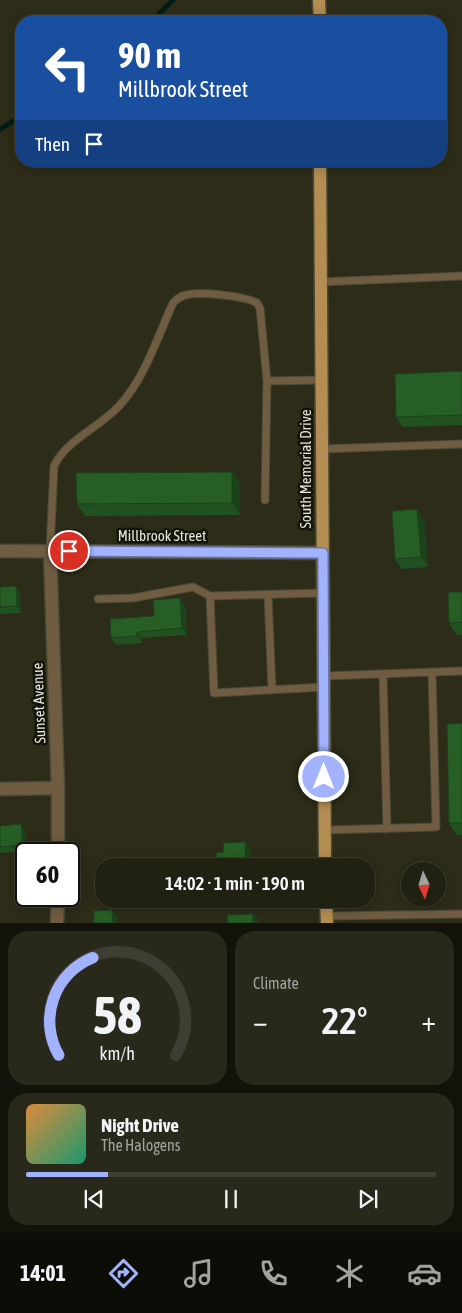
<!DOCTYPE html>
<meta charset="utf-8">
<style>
body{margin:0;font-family:"Asap Condensed",sans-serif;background:#29291b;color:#f1f3f6;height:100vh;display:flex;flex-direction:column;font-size:19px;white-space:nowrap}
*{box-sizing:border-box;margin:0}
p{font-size:16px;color:#a2a39f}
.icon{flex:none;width:28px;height:28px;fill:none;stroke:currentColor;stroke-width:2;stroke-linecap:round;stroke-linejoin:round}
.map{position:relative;height:923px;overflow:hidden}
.sheet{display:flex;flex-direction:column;gap:8px;padding:8px;background:#12120a;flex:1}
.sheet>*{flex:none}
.hud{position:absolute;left:15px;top:15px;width:432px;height:152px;border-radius:20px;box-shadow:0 2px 12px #0003,0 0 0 1px #3e3e32;background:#1a4fa0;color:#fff;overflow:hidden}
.needle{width:32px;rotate:176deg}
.controls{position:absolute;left:401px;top:862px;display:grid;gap:10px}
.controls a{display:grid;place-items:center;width:45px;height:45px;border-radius:50%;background:#212112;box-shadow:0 2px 12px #0003,0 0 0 1px #3e3e32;font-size:25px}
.speed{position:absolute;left:15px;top:842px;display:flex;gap:10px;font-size:25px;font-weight:700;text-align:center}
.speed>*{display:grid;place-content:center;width:65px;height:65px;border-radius:50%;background:#212112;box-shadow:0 2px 12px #0003,0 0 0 1px #3e3e32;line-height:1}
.speed .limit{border:2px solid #111;border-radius:8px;background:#fff;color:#111}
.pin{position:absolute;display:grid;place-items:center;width:42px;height:42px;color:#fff;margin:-21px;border:2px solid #fff;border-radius:50%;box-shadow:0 1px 5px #0007}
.me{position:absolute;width:55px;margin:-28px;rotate:0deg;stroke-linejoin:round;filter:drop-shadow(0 0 4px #0008)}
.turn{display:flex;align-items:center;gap:18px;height:105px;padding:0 20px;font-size:22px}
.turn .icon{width:65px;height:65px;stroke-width:2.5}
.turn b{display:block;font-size:35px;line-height:42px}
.then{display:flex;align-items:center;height:48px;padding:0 20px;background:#0003;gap:10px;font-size:19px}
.big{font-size:38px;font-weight:600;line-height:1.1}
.sheet .card{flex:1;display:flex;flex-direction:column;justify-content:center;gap:8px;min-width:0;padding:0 18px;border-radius:20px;background:#29291b}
.sheet .dial{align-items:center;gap:0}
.dial svg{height:130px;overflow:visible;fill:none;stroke:#3e3e32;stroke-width:7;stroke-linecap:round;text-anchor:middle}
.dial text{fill:#f1f3f6;stroke:none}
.song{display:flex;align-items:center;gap:15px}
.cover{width:60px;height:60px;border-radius:8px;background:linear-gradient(135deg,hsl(30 70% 55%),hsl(160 70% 35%))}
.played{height:5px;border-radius:2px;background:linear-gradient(90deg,#a2b2fd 20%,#3e3e32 20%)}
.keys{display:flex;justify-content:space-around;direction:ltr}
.heat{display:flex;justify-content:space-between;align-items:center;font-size:28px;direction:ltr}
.sheet .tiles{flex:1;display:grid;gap:8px;grid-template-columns:1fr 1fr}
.card:last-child{grid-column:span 2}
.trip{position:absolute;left:95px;top:858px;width:280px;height:50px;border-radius:20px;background:#212112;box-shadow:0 2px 12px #0003,0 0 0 1px #3e3e32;font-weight:600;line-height:50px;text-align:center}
.tab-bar{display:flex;height:80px;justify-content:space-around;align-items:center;background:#0d0d07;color:#a2a39f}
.tab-bar .icon{width:35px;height:35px}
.tab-bar .selected{color:#a2b2fd}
.tab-bar b{font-size:22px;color:#f1f3f6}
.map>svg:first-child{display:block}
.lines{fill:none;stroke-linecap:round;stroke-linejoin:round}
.stream{stroke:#001d16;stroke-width:5}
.lane-casing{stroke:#4a4a37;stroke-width:9}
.street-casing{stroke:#4a4a37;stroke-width:15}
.primary-casing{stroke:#4a4a37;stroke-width:15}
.lane{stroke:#6f5c41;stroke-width:7}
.street{stroke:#6f5c41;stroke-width:12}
.primary{stroke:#b38d51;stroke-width:12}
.wall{fill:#215120}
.shaded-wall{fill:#1b421a}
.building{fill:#265e25;stroke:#1b421a}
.route-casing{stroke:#6974a4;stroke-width:12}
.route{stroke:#a2b2fd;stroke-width:9}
.labels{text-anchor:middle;stroke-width:5;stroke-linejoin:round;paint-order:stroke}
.street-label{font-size:15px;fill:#e6e7da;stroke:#14140b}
</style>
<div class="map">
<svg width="462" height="923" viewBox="0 0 462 923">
<rect width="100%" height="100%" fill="#2c2c18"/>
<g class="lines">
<path class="stream" d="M152 21 173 0
M0 129 21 117"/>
<defs>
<path id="lane" d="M321 282 462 276
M267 381 322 380
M322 449 462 444
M50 551 54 466C67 439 99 428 119 406 144 380 158 336 173 303 177 299 180 296 186 295 199 291 245 296 257 303L260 308 267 381 265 500
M323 593 210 596 214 693 324 687
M268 595 272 690
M98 599 133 598 193 587 210 596
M383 674 387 829
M324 676 462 671
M325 830 436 827 432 672
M327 916 462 914"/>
<path id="street" d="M0 551 323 553
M50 551 58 788V854
M0 789 58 788
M57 923 58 896"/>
<path id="primary" d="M319 0 320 21
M320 161 325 866
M326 899 327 923"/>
</defs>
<use href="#lane" class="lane-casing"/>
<use href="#street" class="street-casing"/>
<use href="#primary" class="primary-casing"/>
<use href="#lane" class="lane"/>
<use href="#street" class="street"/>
<use href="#primary" class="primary"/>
</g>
<path class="wall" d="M462 371V425L403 427 396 417Z
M232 472 240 484V515L85 516 77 504Z
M424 519 428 567 402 569 395 559Z
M0 587 20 593 21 613 0 614Z
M462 592V635H457L449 623Z
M185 605 187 635 141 638 142 643 116 645 111 638 154 616Z
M462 723V835H457L449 823Z
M0 826 25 830 27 851 0 853Z"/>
<path class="shaded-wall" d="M232 472 240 484V515L232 503Z
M417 509 424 519 428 567 421 557Z
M16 586 20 593 21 613 17 606Z
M180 598 185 605 187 635 182 628Z
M137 632 141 638 142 643 137 636Z
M21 824 25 830 27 851 23 845Z
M245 842 250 849V866H246Z
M112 910 117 917V923H113Z
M253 914 258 921V923H253Z"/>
<path class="building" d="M462 371V415L396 417 395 374Z
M232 472V503L77 504 76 473Z
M417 509 421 557 395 559 392 511Z
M16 586 17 606 0 607V587Z
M448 592H462V622L449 623Z
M180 598 182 628 137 632V636L111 638 110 619 154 616 153 600Z
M462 723V823H449L447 724Z
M21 824 23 845 0 847V826Z
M245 842 246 866H217L216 853 224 852 223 843Z
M112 910 113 923H94V911Z
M253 914V923H228L227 915Z"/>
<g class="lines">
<defs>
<path id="route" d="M69 551 323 553 324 777"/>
</defs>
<use href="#route" class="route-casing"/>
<use href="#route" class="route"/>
</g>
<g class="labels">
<g class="street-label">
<text transform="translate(306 469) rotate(-90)" y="5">South Memorial Drive</text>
<text x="162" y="541">Millbrook Street</text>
<text transform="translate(39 703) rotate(-92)" y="5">Sunset Avenue</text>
</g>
</g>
</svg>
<div class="controls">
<a><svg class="needle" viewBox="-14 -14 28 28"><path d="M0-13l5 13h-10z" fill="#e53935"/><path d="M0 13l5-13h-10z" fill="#a2a39f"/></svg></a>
</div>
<div class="speed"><div class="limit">60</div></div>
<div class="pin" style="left:69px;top:551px;background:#d93025"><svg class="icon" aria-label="arrive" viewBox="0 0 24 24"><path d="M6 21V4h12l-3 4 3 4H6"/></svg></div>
<svg class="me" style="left:324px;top:777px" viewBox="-20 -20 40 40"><circle r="17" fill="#a2b2fd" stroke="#fff" stroke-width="3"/><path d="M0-11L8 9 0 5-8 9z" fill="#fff"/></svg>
<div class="trip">14:02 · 1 min · 190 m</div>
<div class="hud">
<div class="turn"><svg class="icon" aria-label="left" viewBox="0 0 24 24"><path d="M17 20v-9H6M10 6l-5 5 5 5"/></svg><div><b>90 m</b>Millbrook Street</div></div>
<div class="then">Then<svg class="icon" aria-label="arrive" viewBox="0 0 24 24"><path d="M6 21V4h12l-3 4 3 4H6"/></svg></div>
</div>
</div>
<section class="sheet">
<div class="tiles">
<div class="card dial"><svg viewBox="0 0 100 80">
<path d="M14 69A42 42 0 1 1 86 69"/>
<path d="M14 69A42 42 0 0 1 35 9" stroke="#a2b2fd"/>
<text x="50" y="56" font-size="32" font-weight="700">58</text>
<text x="50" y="72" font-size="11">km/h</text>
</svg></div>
<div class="card"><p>Climate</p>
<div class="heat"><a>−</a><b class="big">22°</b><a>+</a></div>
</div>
<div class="card">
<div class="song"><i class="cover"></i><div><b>Night Drive</b><p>The Halogens</p></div></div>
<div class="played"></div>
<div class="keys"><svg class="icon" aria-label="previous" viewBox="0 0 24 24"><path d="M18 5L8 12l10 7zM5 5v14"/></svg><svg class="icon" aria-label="pause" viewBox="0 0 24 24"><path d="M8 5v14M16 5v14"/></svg><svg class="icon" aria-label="next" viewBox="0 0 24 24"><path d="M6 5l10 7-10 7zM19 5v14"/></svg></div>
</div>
</div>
</section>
<nav class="tab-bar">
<b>14:01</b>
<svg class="icon selected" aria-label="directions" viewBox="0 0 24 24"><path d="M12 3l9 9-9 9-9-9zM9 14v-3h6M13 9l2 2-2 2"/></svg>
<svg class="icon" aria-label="music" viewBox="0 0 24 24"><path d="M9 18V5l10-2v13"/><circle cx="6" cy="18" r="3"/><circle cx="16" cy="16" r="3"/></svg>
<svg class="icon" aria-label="phone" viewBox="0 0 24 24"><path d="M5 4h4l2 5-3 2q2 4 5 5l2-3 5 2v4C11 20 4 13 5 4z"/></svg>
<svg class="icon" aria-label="climate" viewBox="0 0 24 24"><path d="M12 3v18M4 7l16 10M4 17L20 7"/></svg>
<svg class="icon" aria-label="car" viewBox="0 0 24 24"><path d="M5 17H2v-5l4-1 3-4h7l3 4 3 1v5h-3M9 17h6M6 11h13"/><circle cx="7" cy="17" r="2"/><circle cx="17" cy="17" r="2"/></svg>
</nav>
